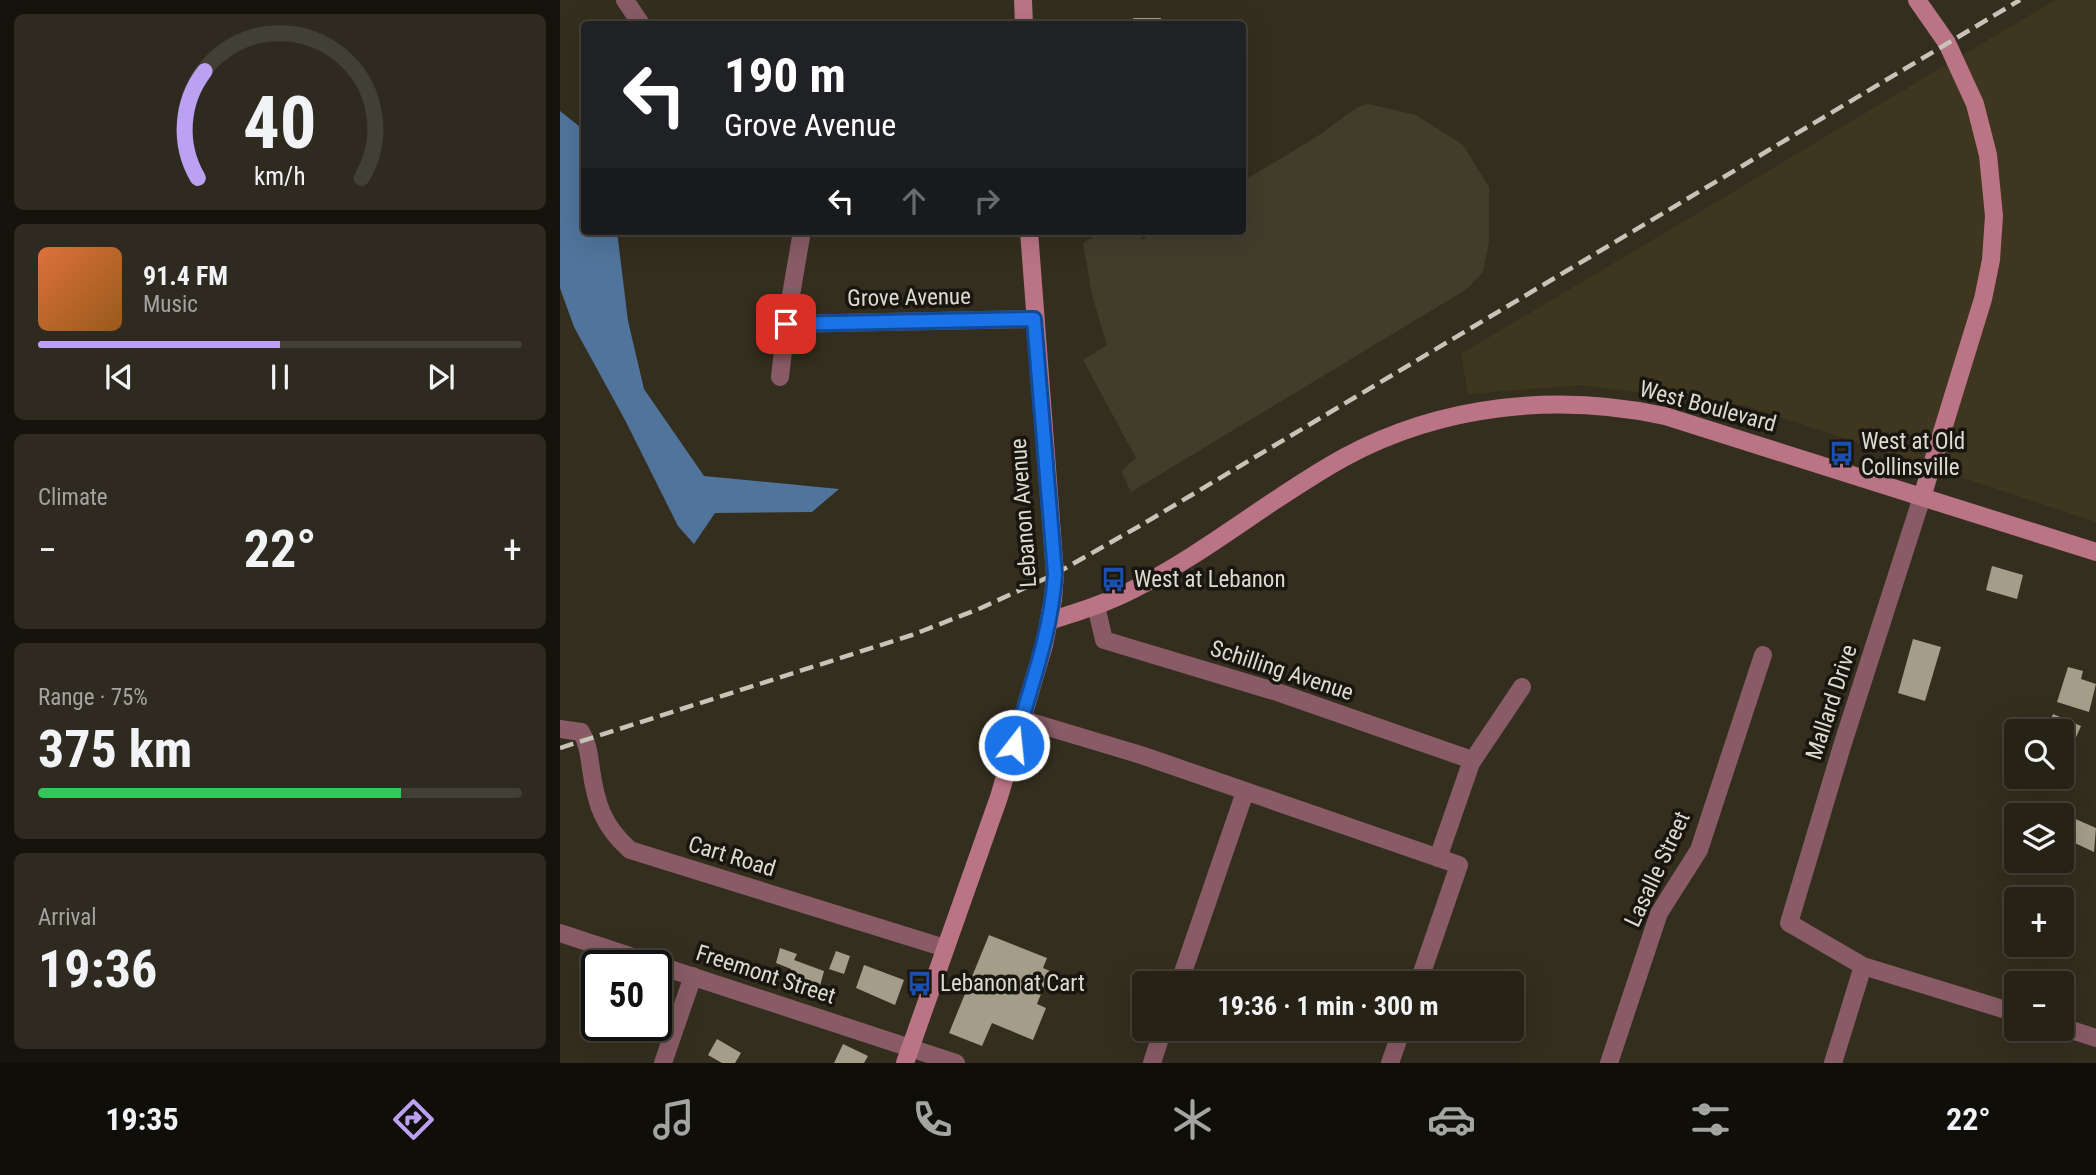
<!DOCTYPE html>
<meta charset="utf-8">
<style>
body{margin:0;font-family:"Roboto Condensed",sans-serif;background:#2e2a1f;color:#f1f3f6;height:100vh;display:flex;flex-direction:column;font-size:26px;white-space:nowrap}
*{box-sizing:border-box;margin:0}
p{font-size:23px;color:#a4a4a1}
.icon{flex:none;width:38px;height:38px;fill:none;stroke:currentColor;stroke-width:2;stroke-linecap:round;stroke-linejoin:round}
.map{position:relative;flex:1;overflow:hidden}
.side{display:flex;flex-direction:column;gap:14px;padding:14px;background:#15130c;width:560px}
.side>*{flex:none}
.guide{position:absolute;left:21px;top:21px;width:665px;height:214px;border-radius:7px;box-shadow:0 7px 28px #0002,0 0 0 2px #423f35;background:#202124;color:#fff;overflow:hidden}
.fabs{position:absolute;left:1444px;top:719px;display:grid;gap:14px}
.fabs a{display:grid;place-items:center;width:70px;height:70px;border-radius:7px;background:#262216;box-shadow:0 7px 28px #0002,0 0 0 2px #423f35;font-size:35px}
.speed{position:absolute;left:21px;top:950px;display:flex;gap:14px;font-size:35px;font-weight:700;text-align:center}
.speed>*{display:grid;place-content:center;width:91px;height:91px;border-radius:50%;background:#262216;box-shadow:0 7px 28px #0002,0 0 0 2px #423f35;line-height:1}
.speed .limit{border:4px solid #111;border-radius:10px;background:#fff;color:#111}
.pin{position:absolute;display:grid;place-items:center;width:60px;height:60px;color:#fff;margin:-30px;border-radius:14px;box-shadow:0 4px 10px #0006}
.me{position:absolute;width:77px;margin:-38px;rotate:16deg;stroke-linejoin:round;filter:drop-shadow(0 0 5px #0008)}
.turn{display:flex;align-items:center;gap:24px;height:147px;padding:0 28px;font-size:32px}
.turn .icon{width:91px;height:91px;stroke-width:2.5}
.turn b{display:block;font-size:49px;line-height:60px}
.lanes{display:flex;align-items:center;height:66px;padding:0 28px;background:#0003;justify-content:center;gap:35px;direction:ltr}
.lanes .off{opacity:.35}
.big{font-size:52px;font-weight:700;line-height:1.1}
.side .widget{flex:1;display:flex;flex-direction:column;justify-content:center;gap:10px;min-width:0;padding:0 24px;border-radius:10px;background:#2e2a1f}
.side .dial{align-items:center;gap:0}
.dial svg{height:182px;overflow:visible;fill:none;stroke:#423f35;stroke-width:7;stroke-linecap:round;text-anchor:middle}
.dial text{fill:#f1f3f6;stroke:none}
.song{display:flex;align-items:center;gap:21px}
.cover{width:84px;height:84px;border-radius:10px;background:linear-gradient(135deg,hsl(20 70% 55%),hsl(30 70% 35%))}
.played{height:7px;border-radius:4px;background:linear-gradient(90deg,#bca0f2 50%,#423f35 50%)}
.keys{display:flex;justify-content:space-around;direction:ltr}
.heat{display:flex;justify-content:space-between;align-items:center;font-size:38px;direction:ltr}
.charge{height:10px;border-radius:5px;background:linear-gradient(90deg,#34c759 75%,#423f35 0)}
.trip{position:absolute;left:572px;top:971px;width:392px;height:70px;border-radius:7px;background:#262216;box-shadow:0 7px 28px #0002,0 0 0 2px #423f35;font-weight:700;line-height:70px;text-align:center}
.dock{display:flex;height:112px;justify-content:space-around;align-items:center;background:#0f0e09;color:#a4a4a1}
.dock .icon{width:49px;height:49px}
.dock .current{color:#bca0f2}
.dock b{font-size:32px;color:#f1f3f6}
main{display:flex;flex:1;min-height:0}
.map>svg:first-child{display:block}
.commercial{fill:#423c2b}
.built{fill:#3e361f}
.water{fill:#50749b}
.building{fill:#a49d8a}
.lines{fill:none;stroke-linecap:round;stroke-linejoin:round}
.street{stroke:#885b66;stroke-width:18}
.secondary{stroke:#ba7485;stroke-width:18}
.rail{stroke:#c6c3b8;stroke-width:4.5;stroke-dasharray:14 7;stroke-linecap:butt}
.route-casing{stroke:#114b97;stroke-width:18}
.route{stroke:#1a73e8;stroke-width:12}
.labels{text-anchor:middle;stroke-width:7;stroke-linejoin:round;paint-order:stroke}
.street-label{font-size:23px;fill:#dddad0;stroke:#19160f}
.poi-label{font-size:23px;fill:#dddad0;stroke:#19160f;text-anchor:start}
</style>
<main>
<section class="side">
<div class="widget dial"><svg viewBox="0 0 100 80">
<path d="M14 69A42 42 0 1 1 86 69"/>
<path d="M14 69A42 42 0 0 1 17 22" stroke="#bca0f2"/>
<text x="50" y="56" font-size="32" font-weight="700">40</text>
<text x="50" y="72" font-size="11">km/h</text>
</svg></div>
<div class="widget">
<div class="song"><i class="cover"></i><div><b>91.4 FM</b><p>Music</p></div></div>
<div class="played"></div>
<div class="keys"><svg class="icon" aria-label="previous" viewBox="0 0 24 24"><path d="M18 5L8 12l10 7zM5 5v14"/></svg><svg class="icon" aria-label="pause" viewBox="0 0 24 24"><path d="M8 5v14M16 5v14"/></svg><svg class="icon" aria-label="next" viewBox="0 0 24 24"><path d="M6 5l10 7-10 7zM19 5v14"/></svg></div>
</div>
<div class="widget"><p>Climate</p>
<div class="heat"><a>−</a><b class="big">22°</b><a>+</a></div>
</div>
<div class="widget"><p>Range · 75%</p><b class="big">375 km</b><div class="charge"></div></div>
<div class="widget"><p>Arrival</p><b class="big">19:36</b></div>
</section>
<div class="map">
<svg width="1536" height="1063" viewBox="0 0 1536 1063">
<rect width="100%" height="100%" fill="#332e1e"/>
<path class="commercial" d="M808 104 856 115 903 145 929 187V241L923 272 907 289 571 492 561 471 576 458 523 360 547 345 532 295 523 243 543 231H577L582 240 597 231H682L683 181 755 138 796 108Z"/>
<path class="built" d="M1495 0H1536V522L1187 406 1021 385 908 394 901 354Z"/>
<path class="water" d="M0 111 24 130V231H57L68 321 84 389 144 476 279 489 252 512 155 513 134 544 118 526 65 420 14 327 0 288Z"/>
<path class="building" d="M573 18H601V24H574Z
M1432 566 1463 575 1457 599 1426 590Z
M1353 639 1381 647 1365 701 1338 693Z
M1508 667 1523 671 1521 679 1536 684 1529 712 1497 702Z
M1493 714 1521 726 1506 760 1502 758V732H1494L1495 729 1488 726Z
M1511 817 1536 828 1534 852 1502 837Z
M429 935 487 958 483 968 490 971 477 1004 486 1008 473 1040 432 1023 422 1046 389 1033Z
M220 948 237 954 234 960 264 971 260 986 229 976 231 969 216 963Z
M276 951 290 956 284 974 269 969Z
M304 965 344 980 335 1005 296 988Z
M157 1039 181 1053 175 1063H162L148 1055Z
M283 1044 308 1056 304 1063H274Z"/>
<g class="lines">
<path class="street" d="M65 0 81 24
M226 324 474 319
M220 377 226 324 242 231
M1362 497 1282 746 1229 923 1303 966 1456 1013
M536 606 544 640 717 692 912 760 911 763
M461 719 581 755 899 865 858 984
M0 729 21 732C28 743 29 755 31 769 36 804 43 826 70 850L385 948
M878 858 911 763 962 687
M0 933 396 1063
M619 984 685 792
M1502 1027 1536 1038
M103 1063 133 976
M592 1063 603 1029
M830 1063 842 1029
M1049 1063 1099 913 1139 850 1203 655
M1273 1063 1303 966"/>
<path class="secondary" d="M463 0 464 24
M1357 0 1387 43 1415 104 1428 155 1434 216 1431 260 1423 299 1362 497
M489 621C518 612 547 603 574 589 648 552 712 497 785 457 883 404 998 393 1105 416L1536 552
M345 1063 439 797 484 645 493 599 495 574 469 231"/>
<path class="rail" d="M0 748 352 635 421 608 495 574 583 524 1460 0"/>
</g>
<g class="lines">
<defs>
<path id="route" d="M226 324 474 319 495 574C491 634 470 688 454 745"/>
</defs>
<use href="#route" class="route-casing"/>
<use href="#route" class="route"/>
</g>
<defs>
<symbol id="bus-bare" viewBox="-9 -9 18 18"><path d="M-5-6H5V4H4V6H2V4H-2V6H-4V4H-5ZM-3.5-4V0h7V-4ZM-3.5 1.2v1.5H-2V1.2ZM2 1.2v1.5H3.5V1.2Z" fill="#1a4fb4" stroke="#19160f" stroke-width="2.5" paint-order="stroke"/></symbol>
</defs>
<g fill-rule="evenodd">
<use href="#bus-bare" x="1264" y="436" width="35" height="35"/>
<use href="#bus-bare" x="536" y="562" width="35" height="35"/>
<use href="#bus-bare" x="342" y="966" width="35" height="35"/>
</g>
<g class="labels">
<g class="street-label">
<text transform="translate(349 297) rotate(-1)" y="8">Grove Avenue</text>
<text transform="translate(1148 406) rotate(15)" y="8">West Boulevard</text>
<text transform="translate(463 513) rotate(-94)" y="8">Lebanon Avenue</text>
<text transform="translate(722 670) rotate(18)" y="8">Schilling Avenue</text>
<text transform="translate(1271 702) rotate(-72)" y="8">Mallard Drive</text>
<text transform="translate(172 856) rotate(17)" y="8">Cart Road</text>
<text transform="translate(1097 869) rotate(-65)" y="8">Lasalle Street</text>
<text transform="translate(206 974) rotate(18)" y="8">Freemont Street</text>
</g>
<g class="poi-label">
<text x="1301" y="449">West at Old<tspan x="1301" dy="26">Collinsville</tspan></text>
<text x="574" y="587">West at Lebanon</text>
<text x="380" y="991">Lebanon at Cart</text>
</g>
</g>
</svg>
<div class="fabs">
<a><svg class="icon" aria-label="search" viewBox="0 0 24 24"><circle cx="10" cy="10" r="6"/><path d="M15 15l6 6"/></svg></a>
<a><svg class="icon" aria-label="layers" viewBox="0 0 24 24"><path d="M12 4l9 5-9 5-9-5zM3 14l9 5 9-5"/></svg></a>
<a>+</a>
<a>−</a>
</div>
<div class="speed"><div class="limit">50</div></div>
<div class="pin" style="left:226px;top:324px;background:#d93025"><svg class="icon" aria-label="arrive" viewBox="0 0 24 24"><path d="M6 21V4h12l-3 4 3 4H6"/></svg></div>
<svg class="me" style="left:454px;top:745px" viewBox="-20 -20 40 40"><circle r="17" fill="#1a73e8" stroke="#fff" stroke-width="3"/><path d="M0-11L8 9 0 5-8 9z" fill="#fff"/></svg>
<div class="trip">19:36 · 1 min · 300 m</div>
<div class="guide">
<div class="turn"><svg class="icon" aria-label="left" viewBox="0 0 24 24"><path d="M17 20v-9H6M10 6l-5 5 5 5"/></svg><div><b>190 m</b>Grove Avenue</div></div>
<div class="lanes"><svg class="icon" aria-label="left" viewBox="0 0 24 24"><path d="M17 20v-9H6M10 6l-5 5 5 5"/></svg><svg class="icon off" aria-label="ahead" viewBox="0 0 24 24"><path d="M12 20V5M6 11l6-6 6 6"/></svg><svg class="icon off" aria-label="right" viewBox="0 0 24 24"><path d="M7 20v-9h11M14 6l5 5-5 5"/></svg></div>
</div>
</div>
</main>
<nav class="dock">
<b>19:35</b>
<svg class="icon current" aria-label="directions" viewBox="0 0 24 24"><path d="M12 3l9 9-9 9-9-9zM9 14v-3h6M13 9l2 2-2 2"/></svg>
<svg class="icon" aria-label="music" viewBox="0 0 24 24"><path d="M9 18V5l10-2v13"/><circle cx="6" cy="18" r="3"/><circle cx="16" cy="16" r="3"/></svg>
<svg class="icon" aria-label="phone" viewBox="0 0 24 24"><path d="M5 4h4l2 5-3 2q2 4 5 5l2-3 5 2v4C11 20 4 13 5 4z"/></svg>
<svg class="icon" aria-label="climate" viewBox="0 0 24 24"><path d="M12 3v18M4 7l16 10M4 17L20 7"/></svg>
<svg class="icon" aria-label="car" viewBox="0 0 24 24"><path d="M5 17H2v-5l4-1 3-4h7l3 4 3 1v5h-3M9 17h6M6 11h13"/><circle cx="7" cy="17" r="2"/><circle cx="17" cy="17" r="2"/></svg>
<svg class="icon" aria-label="filters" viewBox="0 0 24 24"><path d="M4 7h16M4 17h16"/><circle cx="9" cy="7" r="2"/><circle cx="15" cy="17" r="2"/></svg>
<b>22°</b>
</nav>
